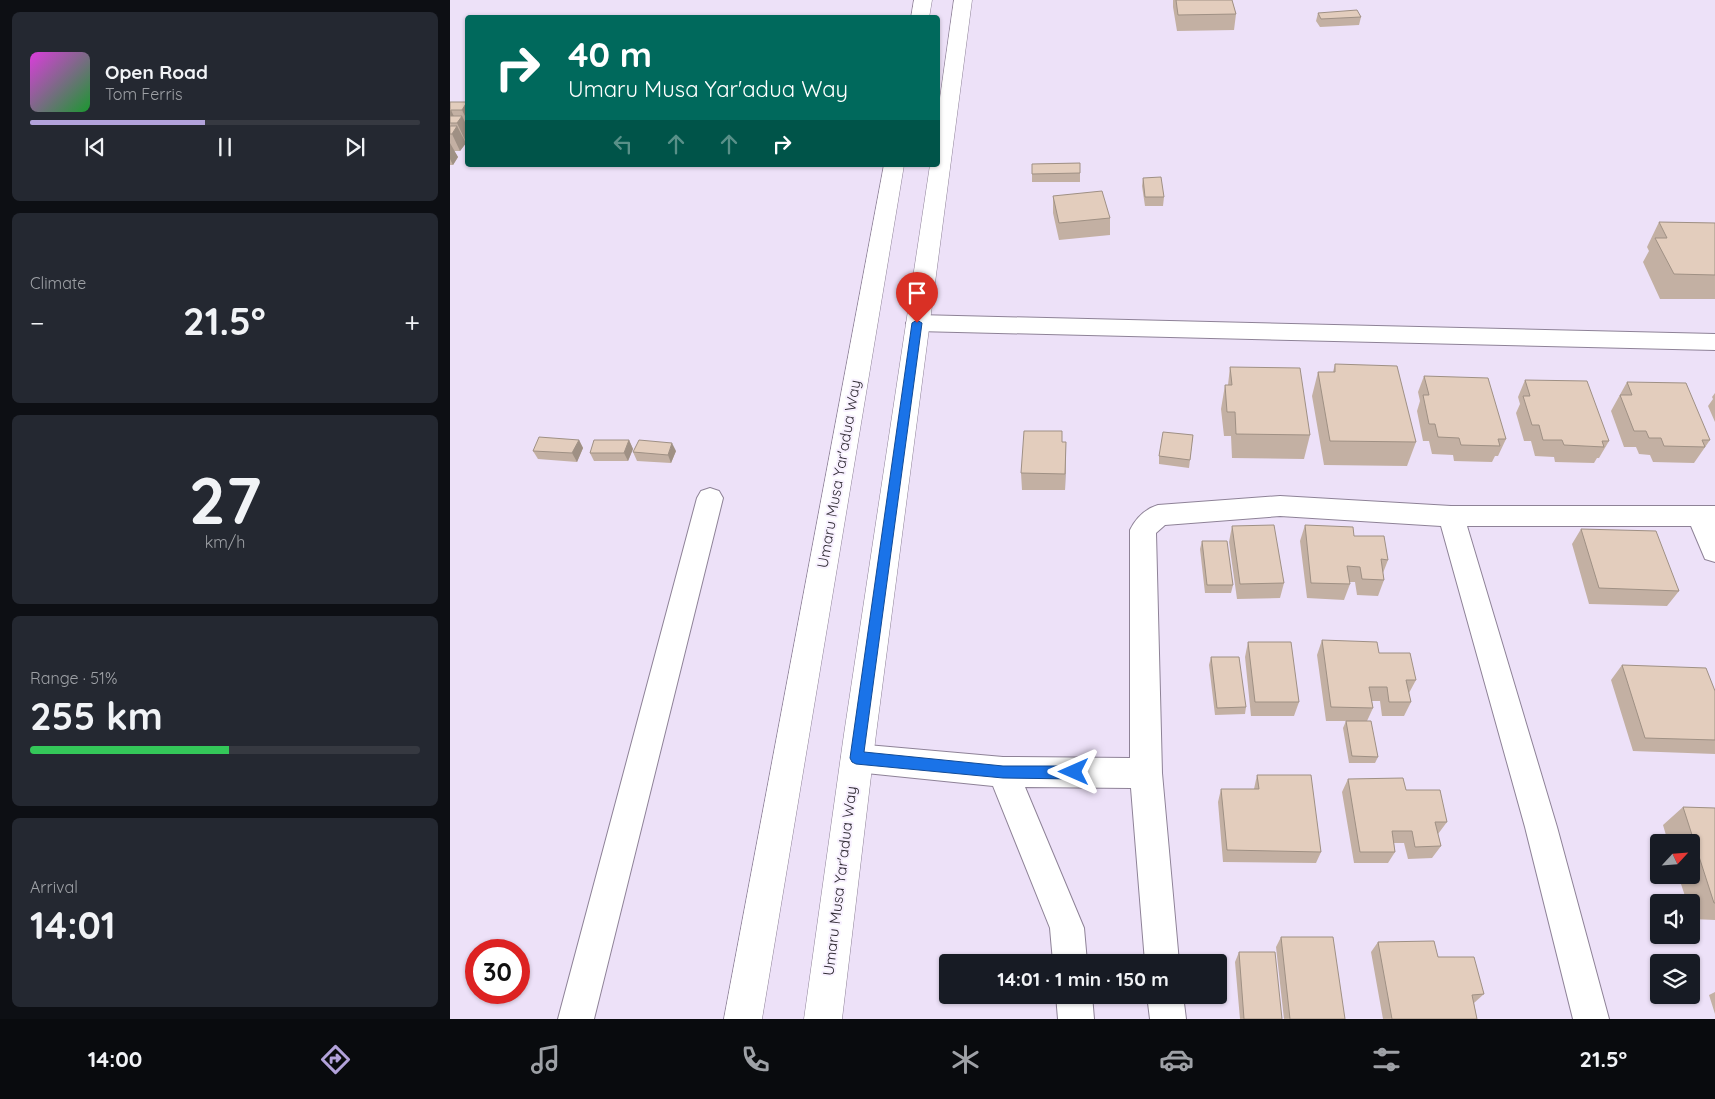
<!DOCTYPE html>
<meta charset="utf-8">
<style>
body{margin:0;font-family:Quicksand,sans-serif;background:#242831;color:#f1f3f6;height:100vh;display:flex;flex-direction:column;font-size:19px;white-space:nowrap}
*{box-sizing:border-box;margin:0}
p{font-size:16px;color:#9ea1a6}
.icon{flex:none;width:28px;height:28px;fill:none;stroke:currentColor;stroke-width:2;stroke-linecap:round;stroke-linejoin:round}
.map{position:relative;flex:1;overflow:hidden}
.sheet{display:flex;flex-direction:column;gap:12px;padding:12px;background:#0d0f14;width:450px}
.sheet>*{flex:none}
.hud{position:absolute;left:15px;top:15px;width:475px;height:152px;border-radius:5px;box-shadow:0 1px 4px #0004;background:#00695c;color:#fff;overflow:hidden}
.needle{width:32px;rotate:64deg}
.fabs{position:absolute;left:1200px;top:834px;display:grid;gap:10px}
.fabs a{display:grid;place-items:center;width:50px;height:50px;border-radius:5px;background:#171b24;box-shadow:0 1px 4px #0004;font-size:25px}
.speed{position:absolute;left:15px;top:939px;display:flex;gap:10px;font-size:25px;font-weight:700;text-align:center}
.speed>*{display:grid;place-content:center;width:65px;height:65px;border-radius:50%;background:#171b24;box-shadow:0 1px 4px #0004;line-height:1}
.speed .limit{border:8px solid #d22;background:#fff;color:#111}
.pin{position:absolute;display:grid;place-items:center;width:42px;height:42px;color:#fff;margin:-51px -21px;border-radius:50% 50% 50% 0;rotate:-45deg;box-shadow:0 0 5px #0007}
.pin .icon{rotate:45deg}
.me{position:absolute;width:55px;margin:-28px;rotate:270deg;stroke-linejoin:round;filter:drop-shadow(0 0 4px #0008)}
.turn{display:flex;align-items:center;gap:18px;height:105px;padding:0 20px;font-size:22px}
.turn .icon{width:65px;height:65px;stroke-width:2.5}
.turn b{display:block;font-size:35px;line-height:42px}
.lanes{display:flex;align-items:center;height:48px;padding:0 20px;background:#0003;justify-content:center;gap:25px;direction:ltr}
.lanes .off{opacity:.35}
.big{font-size:38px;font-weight:700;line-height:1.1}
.sheet .tile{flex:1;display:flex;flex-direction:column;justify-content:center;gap:8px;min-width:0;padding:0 18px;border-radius:8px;background:#242831}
.sheet .dial{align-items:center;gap:0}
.dial b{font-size:65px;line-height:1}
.song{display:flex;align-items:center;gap:15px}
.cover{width:60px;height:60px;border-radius:8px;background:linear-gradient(135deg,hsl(300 70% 55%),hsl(130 70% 35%))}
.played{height:5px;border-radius:2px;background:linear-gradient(90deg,#b2a2da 45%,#363941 45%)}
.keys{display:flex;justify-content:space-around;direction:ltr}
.heat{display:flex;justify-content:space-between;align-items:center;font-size:28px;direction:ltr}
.charge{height:8px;border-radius:4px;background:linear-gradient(90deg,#34c759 51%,#363941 0)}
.trip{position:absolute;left:489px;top:954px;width:288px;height:50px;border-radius:5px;background:#171b24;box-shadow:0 1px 4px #0004;font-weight:700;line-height:50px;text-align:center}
.tab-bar{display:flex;height:80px;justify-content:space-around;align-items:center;background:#090b0e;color:#9ea1a6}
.tab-bar .icon{width:35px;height:35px}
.tab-bar .on{color:#b2a2da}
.tab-bar b{font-size:22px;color:#f1f3f6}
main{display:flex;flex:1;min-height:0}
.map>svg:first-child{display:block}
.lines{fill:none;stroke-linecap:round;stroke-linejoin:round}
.street-casing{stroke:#8e8297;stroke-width:2}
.primary-casing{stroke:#8e8297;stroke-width:1}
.street{fill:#fff;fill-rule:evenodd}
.primary{fill:#fff;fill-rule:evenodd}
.wall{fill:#c3b0a3}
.shaded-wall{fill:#9f9084}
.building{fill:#e3cdbd;stroke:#9f9084}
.route{fill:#1a73e8;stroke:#114b97}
.labels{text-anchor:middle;stroke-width:4;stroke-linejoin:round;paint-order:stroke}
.street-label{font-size:15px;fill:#2f2a33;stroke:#f8f1ff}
</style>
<main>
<section class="sheet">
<div class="tile">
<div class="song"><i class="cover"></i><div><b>Open Road</b><p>Tom Ferris</p></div></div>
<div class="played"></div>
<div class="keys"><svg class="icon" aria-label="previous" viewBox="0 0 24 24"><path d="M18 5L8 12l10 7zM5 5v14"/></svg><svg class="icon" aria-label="pause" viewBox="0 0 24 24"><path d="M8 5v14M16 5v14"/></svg><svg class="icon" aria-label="next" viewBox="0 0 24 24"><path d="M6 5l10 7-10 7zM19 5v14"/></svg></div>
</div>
<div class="tile"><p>Climate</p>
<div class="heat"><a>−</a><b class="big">21.5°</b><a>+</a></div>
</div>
<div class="tile dial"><b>27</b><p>km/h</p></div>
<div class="tile"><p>Range · 51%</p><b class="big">255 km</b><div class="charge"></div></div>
<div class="tile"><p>Arrival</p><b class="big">14:01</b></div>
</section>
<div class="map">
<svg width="1265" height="1019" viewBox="0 0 1265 1019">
<rect width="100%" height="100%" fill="#ede1f8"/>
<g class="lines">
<defs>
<path id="street" d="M467 315 1265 334V350L467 331 459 328 456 323 459 318Z
M260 488 269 491 273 498 144 1019H108L247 498 251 491Z
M830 496 1001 506H1265V562L1255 559 1241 526H1017L1107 827 1159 1019H1123L1075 827 991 526 830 516 715 525 706 533 712 773 729 962H695L681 788 575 787 634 928 637 962H603L600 928 543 786 406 772 395 768 391 758 395 748 406 744 553 757 680 758V530C686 518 695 509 708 505Z
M606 995H642L644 1019H608Z
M697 995H733L736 1019H700Z"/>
<path id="primary" d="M464 0H482L479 18H461Z
M504 0H522L426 734 392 1019H354L394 734 480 165H488V112Z
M434 165H454L312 1019H274Z"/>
</defs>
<use href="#street" class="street-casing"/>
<use href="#primary" class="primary-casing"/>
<use href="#street" class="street"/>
<use href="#primary" class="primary"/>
</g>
<path class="wall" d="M723 0H782L786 14 784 30 727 31 723 7Z
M868 13 911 17 909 25 870 27 866 21Z
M0 102H17L18 104V128L15 140 16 143 10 151H4L8 157 3 165H0Z
M630 163V182H582V164Z
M693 178 714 197 713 206H695L692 186Z
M603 196 660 218V235L609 240 603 213Z
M1209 222 1265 223V299H1210L1193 262 1199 251 1197 247Z
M885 364 966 442 957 466 874 465 862 396 868 372H883Z
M780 367 860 435 854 459 782 458 781 436H774L771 409 775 385H778Z
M974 376 1056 439 1048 456H1045L1042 462 1004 461 1003 455 982 454 979 441H973L967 411 970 401 968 392Z
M1075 380 1159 441 1149 458H1147L1144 463 1105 462 1104 457 1085 456 1081 441H1074L1066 413 1070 404 1068 397Z
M1177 382 1260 440 1244 463 1203 462 1200 455 1189 454 1186 447H1174L1161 411Z
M1265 393V422L1258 406 1263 399 1262 397Z
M743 435 739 468 709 464V456Z
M129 440 133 448 127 462 88 459 83 451Z
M179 440 183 449 178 461H144L140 453Z
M612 442H616L615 490H572L571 473Z
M226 451 221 463 187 461 183 452Z
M855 525 904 536 938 560 933 573 934 580 928 596 907 595 905 582H899L900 584 894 600 857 598 850 541Z
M782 526 834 583 830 598 787 599 779 542Z
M1131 529 1229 591 1217 606 1139 604 1122 544Z
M752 541 783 585 781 593H755L750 549Z
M872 640 929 653 966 680 959 693 961 702 954 716H932L930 701H922L923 708 917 721 928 757 925 763H899L893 728 896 721H876L867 655Z
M798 642 849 702 844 716H801L795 657Z
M761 657 796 707 795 714 765 715 759 665Z
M1172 665 1265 691V754L1183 751 1161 680Z
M807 775 871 852 866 863 773 862 768 802 771 789H804Z
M898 779 956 790 997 822 988 834 991 846 982 858 958 859 954 843H944L945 852 938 863H904L892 792Z
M1233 807 1265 808V920L1242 919 1241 902H1237L1228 875H1241V842H1218L1213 825Z
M831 937 895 1019H834L826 947Z
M928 942 988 957 1034 994 1024 1003 1027 1019H933L921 952Z
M789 952 832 1019H790L785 962Z
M1265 992V1014L1259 995Z"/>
<path class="shaded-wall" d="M17 102 18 104V122L12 110Z
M1 110 7 123 12 116 18 128V137L15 140 7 123 0 121V112Z
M7 126 16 143 10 151 2 134Z
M0 143 8 157 3 165 0 159Z
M129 440 133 448 127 462 122 453Z
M179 440 183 449 178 461 174 453Z
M616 442V458L615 490V474Z
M222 443 226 451 221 463 218 455Z"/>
<path class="building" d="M726 0H782L786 14 728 15Z
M907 10 911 17 871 19 868 13Z
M0 102H17L12 110H1L0 112Z
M0 116H12L7 123H0Z
M0 126H7L2 134H0Z
M630 163V173L582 174V164Z
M711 177 714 197H695L693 178Z
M652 191 660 218 609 223 603 196Z
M1209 222 1265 223V275L1224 274 1205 238H1217Z
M885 364 947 366 966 442 880 441 868 372H885Z
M780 367 850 368 860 435 786 434 785 412H777L775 385H782Z
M974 376 1038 378 1056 439H1048L1050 446 1011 445 1009 438 988 437 985 424H979L973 395H979Z
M1075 380 1137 381 1159 441H1152L1154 447 1114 445 1112 440H1093L1089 425H1082L1073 396H1080Z
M1177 382 1236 383 1260 440H1252L1255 447 1214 446 1211 438H1199L1196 431H1184L1170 395H1182Z
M574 431H612V442H616L615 474 571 473Z
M713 432 743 435 740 460 709 456Z
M89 437 129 440 122 453 83 451Z
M144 440H179L174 453H140Z
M189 440 222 443 218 455 183 452Z
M824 525 834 583 790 584 782 526Z
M855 525 903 527 904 536H934L938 560 931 559 934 580 912 579 910 567 897 566 900 584 861 583Z
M1131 529 1206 531 1229 591 1149 588Z
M752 541H777L783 585H757Z
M872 640 927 642 929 653H960L966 680H956L961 702H939L937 687H919L923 708 881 707Z
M798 642H841L849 702H805Z
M761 657H789L796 707 767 708Z
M1172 665 1256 668 1265 691V740L1195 738Z
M896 721H921L928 757 902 756Z
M807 775H861L871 852 777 850 771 789H809Z
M953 778 956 790H990L997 822H985L991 846 965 847 962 831H942L945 852H910L898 779Z
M1233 807 1265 808V903H1264Z
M831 937H883L895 1019H840Z
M984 941 988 957H1024L1034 994 1022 995 1027 1019H942L928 942Z
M789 952H825L832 1019H794Z"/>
<path class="route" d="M467 320 472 323 414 752 553 766H624L629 768 631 772 629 777 624 779 553 778 406 764 402 762 400 758 462 323Z"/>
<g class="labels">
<g class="street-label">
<text transform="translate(389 474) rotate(-80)" y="5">Umaru Musa Yar'adua Way</text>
<text transform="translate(390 881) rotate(-83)" y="5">Umaru Musa Yar'adua Way</text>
</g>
</g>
</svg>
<div class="fabs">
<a><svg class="needle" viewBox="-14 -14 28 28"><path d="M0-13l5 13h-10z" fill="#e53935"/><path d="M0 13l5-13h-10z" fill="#9ea1a6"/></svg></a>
<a><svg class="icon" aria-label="sound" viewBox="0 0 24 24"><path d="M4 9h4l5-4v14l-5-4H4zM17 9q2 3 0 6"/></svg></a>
<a><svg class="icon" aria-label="layers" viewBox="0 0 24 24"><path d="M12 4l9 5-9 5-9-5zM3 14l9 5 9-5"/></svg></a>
</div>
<div class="speed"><div class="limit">30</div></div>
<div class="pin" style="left:467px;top:323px;background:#d93025"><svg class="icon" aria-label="arrive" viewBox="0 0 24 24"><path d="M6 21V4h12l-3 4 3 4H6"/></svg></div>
<svg class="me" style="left:624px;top:772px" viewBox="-20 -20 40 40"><path d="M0-17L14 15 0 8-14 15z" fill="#1a73e8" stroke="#fff" stroke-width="4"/></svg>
<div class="trip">14:01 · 1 min · 150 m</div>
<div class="hud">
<div class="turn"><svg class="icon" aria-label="right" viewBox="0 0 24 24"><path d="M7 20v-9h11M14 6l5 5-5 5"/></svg><div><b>40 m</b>Umaru Musa Yar'adua Way</div></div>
<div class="lanes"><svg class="icon off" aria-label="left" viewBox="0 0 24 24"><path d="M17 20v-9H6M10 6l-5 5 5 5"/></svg><svg class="icon off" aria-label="ahead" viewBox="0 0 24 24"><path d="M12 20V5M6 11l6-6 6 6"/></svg><svg class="icon off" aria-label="ahead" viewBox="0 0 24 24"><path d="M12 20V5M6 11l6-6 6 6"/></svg><svg class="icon" aria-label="right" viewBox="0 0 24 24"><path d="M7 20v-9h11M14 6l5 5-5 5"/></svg></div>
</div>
</div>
</main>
<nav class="tab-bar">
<b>14:00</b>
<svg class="icon on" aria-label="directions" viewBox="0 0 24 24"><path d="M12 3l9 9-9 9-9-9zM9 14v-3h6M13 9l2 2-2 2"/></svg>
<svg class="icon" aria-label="music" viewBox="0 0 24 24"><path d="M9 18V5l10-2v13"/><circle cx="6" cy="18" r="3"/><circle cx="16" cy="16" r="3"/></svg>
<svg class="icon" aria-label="phone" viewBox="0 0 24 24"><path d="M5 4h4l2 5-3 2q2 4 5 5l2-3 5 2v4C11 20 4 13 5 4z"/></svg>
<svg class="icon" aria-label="climate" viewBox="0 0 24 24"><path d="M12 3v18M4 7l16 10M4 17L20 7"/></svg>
<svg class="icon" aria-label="car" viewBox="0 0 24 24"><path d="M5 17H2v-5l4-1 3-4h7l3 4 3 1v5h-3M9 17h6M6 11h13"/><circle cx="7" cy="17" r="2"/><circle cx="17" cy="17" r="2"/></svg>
<svg class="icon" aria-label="filters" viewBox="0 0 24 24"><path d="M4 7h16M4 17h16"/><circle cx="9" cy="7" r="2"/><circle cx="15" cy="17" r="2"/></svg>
<b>21.5°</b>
</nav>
